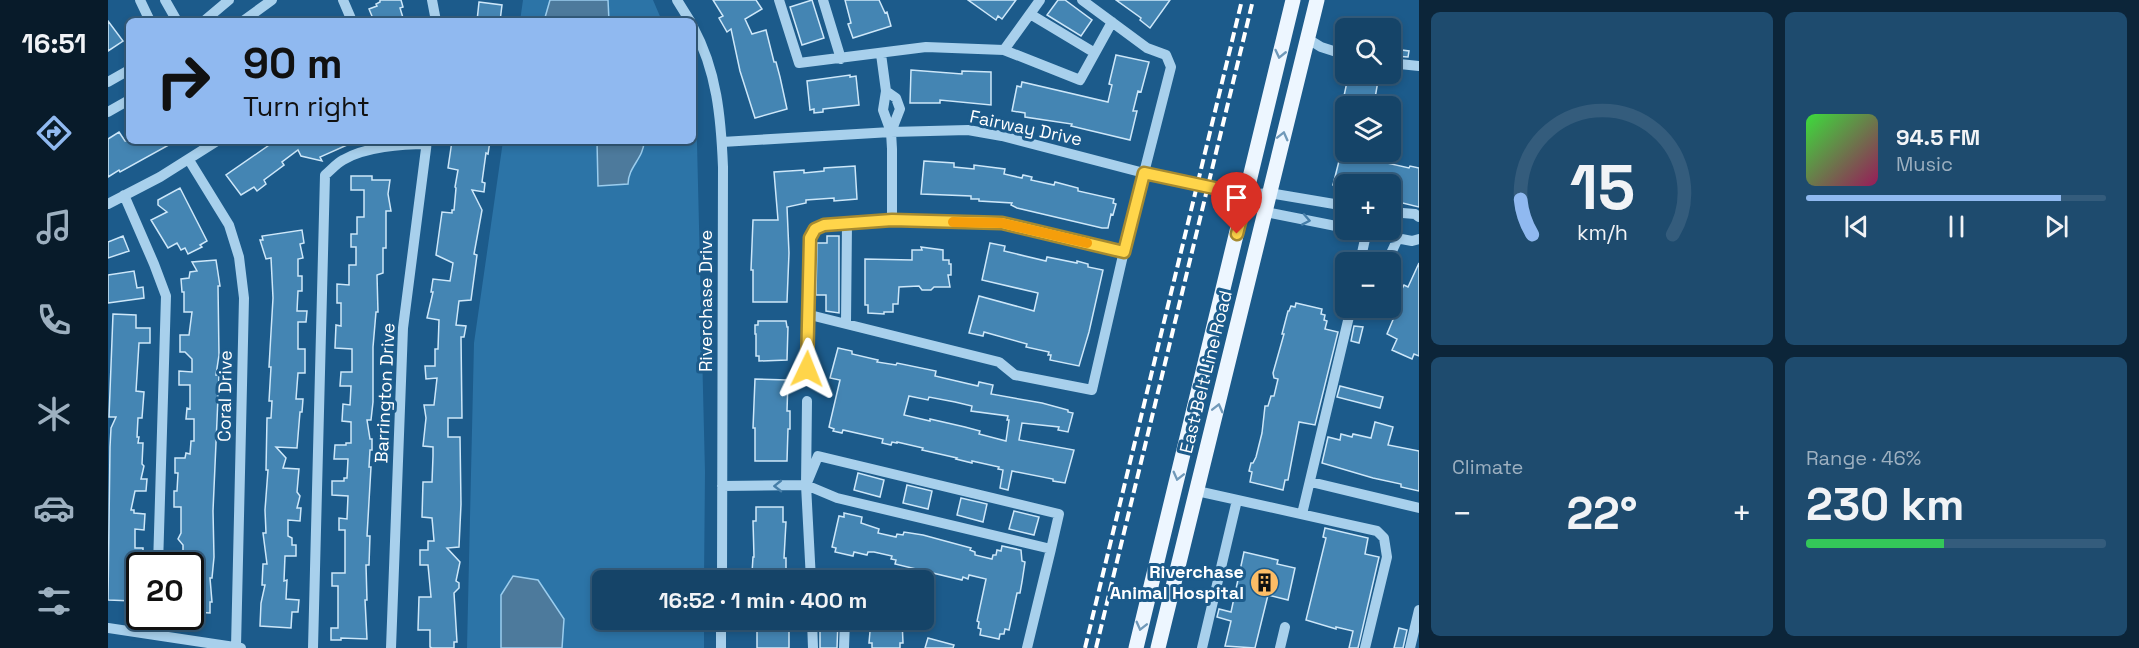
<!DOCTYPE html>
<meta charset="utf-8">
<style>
body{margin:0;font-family:"Space Grotesk",sans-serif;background:#1e4b6e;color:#f1f3f6;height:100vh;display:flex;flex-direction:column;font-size:22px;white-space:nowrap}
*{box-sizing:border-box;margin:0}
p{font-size:20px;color:#9db0c0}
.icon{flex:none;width:33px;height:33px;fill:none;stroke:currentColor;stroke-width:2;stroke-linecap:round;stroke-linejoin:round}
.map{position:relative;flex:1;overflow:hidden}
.panel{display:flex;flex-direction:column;gap:12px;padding:12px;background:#0c2539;width:720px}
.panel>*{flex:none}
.top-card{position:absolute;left:18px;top:18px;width:570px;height:126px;border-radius:9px;box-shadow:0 3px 9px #0003,0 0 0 2px #345c7c;background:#90b9f0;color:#111;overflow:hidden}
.tools{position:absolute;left:1227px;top:18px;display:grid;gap:12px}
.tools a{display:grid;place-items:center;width:66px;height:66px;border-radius:9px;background:#154468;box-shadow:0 3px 9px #0003,0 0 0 2px #345c7c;font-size:30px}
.speed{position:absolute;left:18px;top:552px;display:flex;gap:12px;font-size:30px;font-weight:700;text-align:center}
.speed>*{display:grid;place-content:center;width:78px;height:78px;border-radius:50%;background:#154468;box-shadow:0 3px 9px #0003,0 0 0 2px #345c7c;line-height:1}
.speed .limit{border:3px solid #111;border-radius:9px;background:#fff;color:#111}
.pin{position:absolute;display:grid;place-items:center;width:51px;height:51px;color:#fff;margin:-62px -26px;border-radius:50% 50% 50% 0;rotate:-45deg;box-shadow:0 0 6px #0007}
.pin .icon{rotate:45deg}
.me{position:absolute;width:66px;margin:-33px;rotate:2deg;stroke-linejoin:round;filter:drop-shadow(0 0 4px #0008)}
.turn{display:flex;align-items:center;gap:21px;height:126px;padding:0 18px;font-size:27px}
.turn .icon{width:78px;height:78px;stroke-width:2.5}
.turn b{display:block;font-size:42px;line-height:51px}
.big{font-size:45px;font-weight:600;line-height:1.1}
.panel .card{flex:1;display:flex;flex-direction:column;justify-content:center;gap:9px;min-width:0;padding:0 21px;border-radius:9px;background:#1e4b6e}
.panel .dial{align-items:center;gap:0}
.dial svg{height:156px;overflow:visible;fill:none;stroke:#345c7c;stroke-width:7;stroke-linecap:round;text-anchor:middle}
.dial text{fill:#f1f3f6;stroke:none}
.song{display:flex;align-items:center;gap:18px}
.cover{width:72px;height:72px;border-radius:9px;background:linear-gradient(135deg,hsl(120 70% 55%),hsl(330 70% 35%))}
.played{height:6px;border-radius:3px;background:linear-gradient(90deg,#90b9f0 85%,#345c7c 85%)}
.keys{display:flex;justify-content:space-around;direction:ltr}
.heat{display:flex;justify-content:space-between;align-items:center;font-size:33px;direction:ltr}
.charge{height:9px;border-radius:4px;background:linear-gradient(90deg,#34c759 46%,#345c7c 0)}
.panel .tiles{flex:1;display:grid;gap:12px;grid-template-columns:repeat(2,1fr)}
.trip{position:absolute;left:484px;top:570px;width:342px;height:60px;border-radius:9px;background:#154468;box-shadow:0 3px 9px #0003,0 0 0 2px #345c7c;font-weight:600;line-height:60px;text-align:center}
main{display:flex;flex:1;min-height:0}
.tab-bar{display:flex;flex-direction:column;width:108px;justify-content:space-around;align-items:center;background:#081b2a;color:#9db0c0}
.tab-bar .icon{width:42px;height:42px}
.tab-bar .selected{color:#90b9f0}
.tab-bar b{font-size:27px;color:#f1f3f6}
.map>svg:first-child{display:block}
.green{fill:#2c74a7}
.water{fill:#4d7a9c;stroke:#9bcdee;stroke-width:1.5}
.building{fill:#4485b3;stroke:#cde7f9;stroke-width:1.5;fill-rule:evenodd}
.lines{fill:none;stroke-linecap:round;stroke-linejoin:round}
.minor{stroke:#a8d0ec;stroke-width:10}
.major{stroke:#edf6ff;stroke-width:15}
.rail{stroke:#fff;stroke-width:4;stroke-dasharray:10 4.5;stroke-linecap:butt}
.oneway{stroke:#7099b9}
.oneway2{stroke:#467ea8}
.route-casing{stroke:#a68a30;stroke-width:15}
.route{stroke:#ffd54a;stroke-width:10}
.slow{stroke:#f59e0b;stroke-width:10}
.labels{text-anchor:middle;stroke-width:6;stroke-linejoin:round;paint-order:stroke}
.street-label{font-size:18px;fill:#fff;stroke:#1c5b8b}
.poi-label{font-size:18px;font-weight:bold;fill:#fff;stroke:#1c5b8b;text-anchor:end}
</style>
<main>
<nav class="tab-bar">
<b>16:51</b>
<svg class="icon selected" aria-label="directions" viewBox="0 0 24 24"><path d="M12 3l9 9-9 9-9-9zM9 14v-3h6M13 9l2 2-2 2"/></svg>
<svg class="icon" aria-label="music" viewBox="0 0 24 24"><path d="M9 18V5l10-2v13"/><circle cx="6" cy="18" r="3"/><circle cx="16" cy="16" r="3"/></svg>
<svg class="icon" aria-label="phone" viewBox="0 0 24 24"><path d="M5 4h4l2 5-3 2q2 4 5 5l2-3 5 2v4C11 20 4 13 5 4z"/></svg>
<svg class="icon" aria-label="climate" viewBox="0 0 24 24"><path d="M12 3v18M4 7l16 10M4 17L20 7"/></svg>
<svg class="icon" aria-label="car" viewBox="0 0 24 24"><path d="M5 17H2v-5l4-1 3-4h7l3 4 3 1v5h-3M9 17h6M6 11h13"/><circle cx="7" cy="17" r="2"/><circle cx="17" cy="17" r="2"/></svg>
<svg class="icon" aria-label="filters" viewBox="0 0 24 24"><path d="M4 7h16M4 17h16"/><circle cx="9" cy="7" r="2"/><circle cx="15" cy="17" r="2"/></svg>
</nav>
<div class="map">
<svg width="1311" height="648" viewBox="0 0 1311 648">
<rect width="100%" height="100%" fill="#1c5b8b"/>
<path class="green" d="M415 0H545L554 21H412Z
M585 95 588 102 597 472 596 580H495V620H596V648H359L366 343 395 141H585Z"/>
<path class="water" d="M442 0H500L501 21H436Z
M489 141H536C536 158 520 167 520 184L490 186Z
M405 576 430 580 456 619 454 648H393V595Z"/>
<path class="building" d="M272 0H293L295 7 292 8 296 21H266L261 9 269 6 268 4 272 2Z
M605 0H648L654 9 637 19 644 34 658 30 666 62H668L672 77 679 109 647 118 632 71 623 29 619 32 611 18 615 16Z
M704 0 716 38 694 45 682 7Z
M737 0H771L777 13 779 12 783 26 745 38 740 24 743 23Z
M860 0H908L894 19 890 16 888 20Z
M950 0H957L984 20 973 36 939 15Z
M1008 0H1062L1042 28 1032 20 1033 18Z
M371 2 394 5 392 21H369Z
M0 21 15 41 0 51Z
M1286 49 1301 51 1300 57 1286 56Z
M1008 55 1041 62 1033 92 1030 91 1025 111H1029L1022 140 963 126 964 124 917 117V113L904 111 909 86 913 87 914 82 1000 102 1004 85 1001 84Z
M803 70 854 74V71L883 72V105L832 100V103H802Z
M1258 74 1269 75 1268 80 1270 81 1267 98 1270 99 1269 106H1238V137L1227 135 1234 96H1236L1240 77 1251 79 1252 75 1257 76Z
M742 75V77L748 76 751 105 715 109V112L706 113V109L702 110 699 81Z
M11 132 17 141H68L12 172 11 170 0 177V139Z
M167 141H248L212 157 214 161 193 156 190 150 174 162 176 165 156 180 158 184 149 191 146 187 133 195 118 175Z
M344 141H382L380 154 378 153 374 182 377 183 376 192 364 190 374 210 366 254 369 255 363 300 351 301 348 325 358 326 356 337H353L354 418H340V437H352L353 504 351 547 339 548 352 562 348 581 351 583V588L346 593 349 642H346V648H324L322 647V630H310L311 597H323L320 565H312V550H320V541H326L324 518 314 517 315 482H324L325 456V447L315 446 318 418 316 405H326L329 378 318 379 317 366H327V349H330L331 320 319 318 325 292H323L325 279 342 281 345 263 328 255 334 212 344 213V210H346L348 188 347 187 350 170 340 168Z
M1234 149 1238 152 1253 153 1252 157 1301 168 1302 166 1311 168V207L1282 200V184H1238V188L1225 185Z
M816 161 846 163V167L866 169V165L897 169 896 174 914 178 915 175 924 177 923 180 946 185 947 182 970 188V191L1006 199 1005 203 1008 204 1005 215 1003 214 1000 228H994L909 208 903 205 904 203 871 201V199H863V196L813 194Z
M747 166 749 199 726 201V198L698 200V203L679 207 681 253 679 302H645V270H643L645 220H670L666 172 696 170V173L716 171V168Z
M243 176H264V180H282L280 194 283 211H278V248H275V273L269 275 270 312H268L265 347V402L263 420H259L262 439H264V450H262L261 467H263L259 536H262L261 565H258L259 600H257L259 639 233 638V640H223V628H230V586H224V573H237V530H231V518L239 519 240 496 224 495V481H236V478H239L240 459H226L227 445H238V443H243V422L234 421 235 404 242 405 243 386H232L233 372H244V349L227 348 228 325 233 326V303H229V284L241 285V265H248V247H243V234H249V217H256V190H243Z
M72 188 99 241 92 245 94 247 80 254 77 248 73 250 69 243 60 248 43 220 59 212 50 205V200Z
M194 230 196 243 192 244 195 258 190 259V276H194V291H190L189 311H199L198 322H190V349H197V373H190L188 399H195L194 412H192L189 448 168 447 178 458 175 468 191 469 189 492 192 496 189 508H193L192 521 180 520V536L184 538V545H188V556H177L176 581 179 580 178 599 191 600 190 612H184L183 628 152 626 153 603 157 585H154L155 564H159L155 533H158L157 510 160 470H158L159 418H163L164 401H161L163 367H161L165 298 163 258 158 259 152 240H155L154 236Z
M15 236 21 251 0 258V242Z
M719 236H731V313L718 311V295H708L709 243H719Z
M882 243 897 246 896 251 938 261 939 257 969 263V261L980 264V267L995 270 981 332 971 366 942 360 943 355H940L941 352 918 347 919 344 876 332 875 336 861 333 871 296 926 311 930 293 874 280Z
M813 247 835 250V260H841V264H843V275H840L842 287H826L823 290H814L811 286 791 287 790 304H785V312H776V314L760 313V305H757V259L804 260V250H814Z
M108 260 112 286H110L111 355 108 375H111L105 511 106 557 104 578H102L104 602H102V613L86 612V603H82L83 562H75V545L70 539 73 533V507H66V491H69L70 473H67V458H77L78 453 82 454 83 441H86V419H78L79 408 82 409V385H71V371L84 372V359L77 352H72V335H81L84 312H76V292H74L73 279 81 278 82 272 89 271 84 262Z
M1311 263V356L1306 354 1304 359 1284 350 1289 339 1279 334 1287 315 1284 314 1291 295 1296 285 1300 287Z
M26 271 29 288 35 287 36 298 0 303V275Z
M1188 303 1214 309 1213 314 1217 315 1216 320 1219 321 1217 329 1230 332 1207 425 1191 422 1180 480H1177L1175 490 1142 482 1144 472 1141 471 1143 463H1145L1148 457 1154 433 1157 406H1160L1163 396H1166L1170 379 1166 378 1165 373 1176 334H1174L1180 311H1181L1183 306 1187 307Z
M5 314 28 315V328H42V343H31L28 391 36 392 34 418H30L29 437H31L30 443H35L34 464 36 466 33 479H39L38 491H27L23 510H26V513L37 514 36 530 27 529V548H35V556H32V566L29 567 28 589H26L25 601 0 600 2 447 3 428 8 417H1Z
M650 321H678L679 327H680L679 360 651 361V356H648V334H647V325H650Z
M1246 326 1255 327 1251 343 1243 341Z
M730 348 744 351V354L770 360 769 362 788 365 789 363 828 371 827 376 870 386 871 382 885 385 883 394 934 403 960 410V412L965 413 960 432 950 430 951 427 914 423 911 440 966 450 957 483 945 481V479L904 471 900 490 892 488 895 470 890 469 891 467 864 461V463L848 459 849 458 814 450 815 448 789 442V443L784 442 783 445 774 443 775 439 735 430 734 433 725 431 726 429 721 427 732 380 722 378ZM801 396 820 400 821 397 847 402 864 406 863 411 900 416 899 420H901L898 441 871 434 872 431 857 427 822 419V421L796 415Z
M647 379 680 380 679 411H682V429H680L679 461H647V428H645Z
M1232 386 1275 397 1272 408 1229 397Z
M1267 422 1285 427 1280 445 1311 451V491L1293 487V484L1265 478 1214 463 1220 437 1232 440 1233 434 1244 437 1245 434 1263 438Z
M750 473 776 480 772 497 746 490Z
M799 485 824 491 820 509 795 503Z
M853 498 879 504 875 522 849 515Z
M648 507H675V522H678L676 558H678V572H675V580H648V573H644L645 557H646L645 521H648Z
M906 511 931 517 926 535 901 529Z
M736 513 754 517 753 523 771 529 770 533 788 537 789 534 795 535 796 532 815 535 863 548 862 550 867 552V555L884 559 885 555H888L889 550 893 551 894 546 913 550 914 561 917 562 914 582 912 593H909L901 630 897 629 896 634H892L891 639 872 635 873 629 870 628 871 622 869 621 878 579 861 575 860 579 855 577 854 580 787 564 788 560 783 559 784 556 766 552H760L759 555 746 552 745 556 727 552 728 548 724 547 731 516 736 517Z
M1217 528 1260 538 1257 554 1271 557 1250 648H1241L1245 631 1228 627V629L1198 620 1218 538 1215 537Z
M1136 552 1170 560 1169 564 1187 568 1180 600 1160 595 1147 648 1117 646 1123 621 1109 617 1111 609 1123 612Z
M649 620H681V648H649Z
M712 620H730L729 648H712Z
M763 620H794L795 643H792V648H764V643H761Z
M1291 628 1299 630 1295 648H1286Z
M820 638 846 645 845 648H817Z"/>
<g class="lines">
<path class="minor" d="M32 0 42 21
M57 0 69 21
M235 0 244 21
M324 0 328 21
M569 0 582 21
M671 0 691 63 818 47 896 50
M715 0 733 59
M932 0 896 50 972 80 1004 22
M974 0 1039 48 1058 55 1063 67 1016 251
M922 14 987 53
M96 21 121 0
M135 21 164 0
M585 27C609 71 613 118 615 167L614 580
M1200 39 1213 47 1238 55
M1282 63 1311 66
M0 82 21 70
M778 91 788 98 792 109 783 132
M0 112 21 100
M614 142 783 132 860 130 894 136 1036 173 1139 195 1161 193 1238 206
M81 160 121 225 131 257 136 298 128 647
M16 195 46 264 58 296 50 566
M1139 195 1158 212 1238 228
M0 204 52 177 109 141
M1282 212 1307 214 1311 217
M1246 230 1304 241 1311 239
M1252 262 1259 230
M1279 262 1290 238
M702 315 891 362 907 375 984 390 1016 251 894 223 784 220
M738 324 739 223
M699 369 702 238C705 232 708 227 715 225L784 220V149L783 132 775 110 778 91 773 54
M699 401 698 485 703 580
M1203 482 1311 508
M614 486 698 485 729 498 943 549 951 514 710 456 698 485
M1089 491 1269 531 1276 538 1279 557 1257 648
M1194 514 1243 308
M704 620 705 648
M0 628 133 648
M48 635V616
M205 648 217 175C223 170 229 163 235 160 256 147 295 144 319 144
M283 648 295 328 319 141
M613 648V620
M736 648 737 620
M919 648 943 549
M1094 648 1129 500
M1172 648 1177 627
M1302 648 1311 610"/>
<path class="major" d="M1028 648 1185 0
M1050 648 1209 0"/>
<path class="rail" d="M977 648 1134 0
M988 648 1145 0"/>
</g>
<defs><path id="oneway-chevron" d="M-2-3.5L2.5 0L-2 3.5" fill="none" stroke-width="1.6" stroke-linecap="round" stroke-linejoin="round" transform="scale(1.5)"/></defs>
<g class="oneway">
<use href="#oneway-chevron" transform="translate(1172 54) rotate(103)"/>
<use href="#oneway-chevron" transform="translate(1175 136) rotate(-76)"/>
<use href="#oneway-chevron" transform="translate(1110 408) rotate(-76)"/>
<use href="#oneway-chevron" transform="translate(1070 476) rotate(104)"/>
<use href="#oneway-chevron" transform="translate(1033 626) rotate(104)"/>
</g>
<g class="oneway2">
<use href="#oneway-chevron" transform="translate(1198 220) rotate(11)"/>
<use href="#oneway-chevron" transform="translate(670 486) rotate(179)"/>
</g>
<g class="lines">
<defs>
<path id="route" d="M699 369 702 238 707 229 716 225 784 220 894 223 1016 252 1036 173 1139 195 1129 234"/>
</defs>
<use href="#route" class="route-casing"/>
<use href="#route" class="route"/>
<path class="slow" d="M845 222 894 223 979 243"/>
</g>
<defs>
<symbol id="building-disc" viewBox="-11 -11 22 22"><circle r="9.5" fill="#fdbd66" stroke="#1c5b8b"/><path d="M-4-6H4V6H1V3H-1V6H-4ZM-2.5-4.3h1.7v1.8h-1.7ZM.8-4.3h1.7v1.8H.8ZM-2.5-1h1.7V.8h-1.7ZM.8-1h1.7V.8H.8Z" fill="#111"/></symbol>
</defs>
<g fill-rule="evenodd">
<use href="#building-disc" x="1140" y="566" width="33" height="33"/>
</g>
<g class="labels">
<g class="street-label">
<text transform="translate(918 128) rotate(12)" y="6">Fairway Drive</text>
<text transform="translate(598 301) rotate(-90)" y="6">Riverchase Drive</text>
<text transform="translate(1098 372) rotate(-76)" y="6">East Belt Line Road</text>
<text transform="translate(277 393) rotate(-87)" y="6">Barrington Drive</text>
<text transform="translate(117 396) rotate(-89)" y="6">Coral Drive</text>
</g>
<g class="poi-label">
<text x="1136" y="578">Riverchase<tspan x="1136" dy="21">Animal Hospital</tspan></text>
</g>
</g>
</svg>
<div class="tools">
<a><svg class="icon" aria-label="search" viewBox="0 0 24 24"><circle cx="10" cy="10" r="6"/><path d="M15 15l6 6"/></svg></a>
<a><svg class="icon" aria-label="layers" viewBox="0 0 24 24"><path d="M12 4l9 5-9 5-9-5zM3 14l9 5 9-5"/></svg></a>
<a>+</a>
<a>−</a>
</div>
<div class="speed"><div class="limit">20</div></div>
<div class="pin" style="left:1129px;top:234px;background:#d93025"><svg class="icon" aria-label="arrive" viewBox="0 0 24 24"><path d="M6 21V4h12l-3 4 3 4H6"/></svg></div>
<svg class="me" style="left:699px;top:369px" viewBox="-20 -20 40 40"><path d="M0-17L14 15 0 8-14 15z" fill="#ffd54a" stroke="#fff" stroke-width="4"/></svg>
<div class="trip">16:52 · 1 min · 400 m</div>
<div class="top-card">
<div class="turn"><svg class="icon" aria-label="right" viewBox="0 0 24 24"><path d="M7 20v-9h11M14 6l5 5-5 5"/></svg><div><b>90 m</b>Turn right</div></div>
</div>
</div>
<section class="panel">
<div class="tiles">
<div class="card dial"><svg viewBox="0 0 100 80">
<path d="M14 69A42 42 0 1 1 86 69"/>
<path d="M14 69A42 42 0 0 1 8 51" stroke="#90b9f0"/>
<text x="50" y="56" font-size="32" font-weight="700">15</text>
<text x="50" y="72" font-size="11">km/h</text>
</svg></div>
<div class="card">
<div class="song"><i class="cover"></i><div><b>94.5 FM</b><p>Music</p></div></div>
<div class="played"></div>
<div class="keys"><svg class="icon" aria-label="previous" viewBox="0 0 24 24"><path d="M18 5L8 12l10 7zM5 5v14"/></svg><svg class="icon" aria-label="pause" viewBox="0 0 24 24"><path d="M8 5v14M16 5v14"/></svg><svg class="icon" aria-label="next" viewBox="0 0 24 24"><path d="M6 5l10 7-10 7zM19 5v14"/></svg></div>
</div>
<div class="card"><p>Climate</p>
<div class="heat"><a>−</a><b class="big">22°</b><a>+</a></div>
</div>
<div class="card"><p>Range · 46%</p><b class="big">230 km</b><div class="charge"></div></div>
</div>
</section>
</main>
